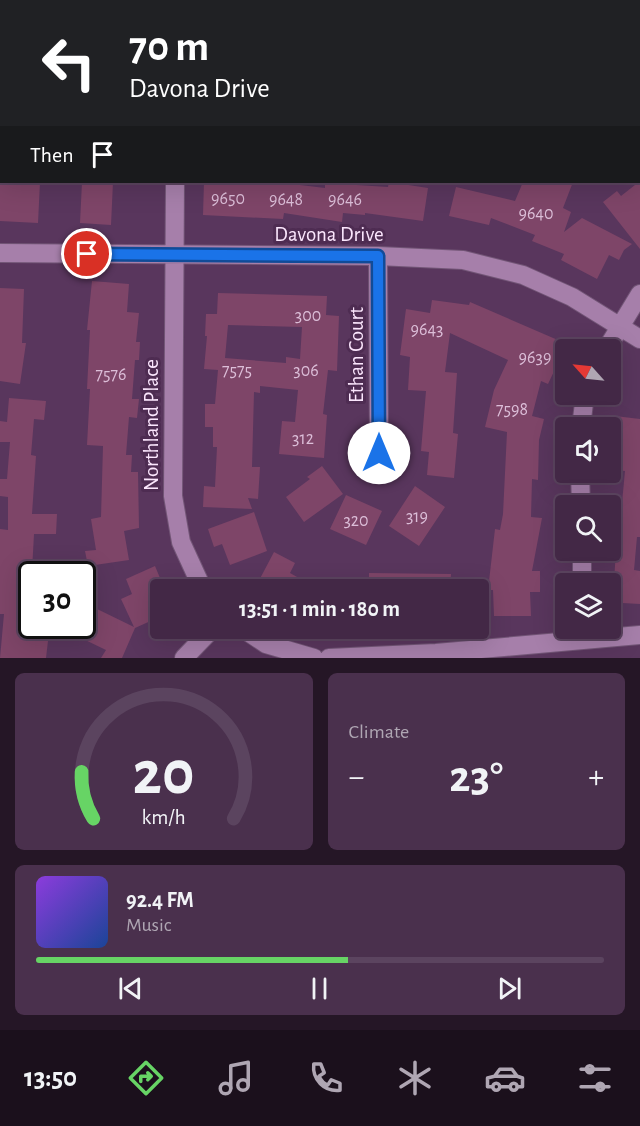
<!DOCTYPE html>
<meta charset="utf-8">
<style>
body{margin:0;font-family:"Alegreya Sans",sans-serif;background:#4a304d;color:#f1f3f6;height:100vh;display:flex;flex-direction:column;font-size:22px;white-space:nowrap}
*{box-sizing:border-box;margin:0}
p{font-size:20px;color:#afa6b3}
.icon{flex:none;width:33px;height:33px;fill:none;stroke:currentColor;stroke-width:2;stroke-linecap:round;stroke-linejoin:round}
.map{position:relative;height:658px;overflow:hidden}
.details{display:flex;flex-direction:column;gap:15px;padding:15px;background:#251626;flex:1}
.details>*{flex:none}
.banner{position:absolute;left:0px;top:0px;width:640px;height:183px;box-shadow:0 6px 24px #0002,0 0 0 2px #5b445f;background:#202124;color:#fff;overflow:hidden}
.needle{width:39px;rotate:297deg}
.buttons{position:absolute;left:555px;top:339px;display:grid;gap:12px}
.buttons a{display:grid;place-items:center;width:66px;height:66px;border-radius:6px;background:#432846;box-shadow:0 6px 24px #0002,0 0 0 2px #5b445f;font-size:30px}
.speed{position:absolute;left:18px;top:561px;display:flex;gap:12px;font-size:30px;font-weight:700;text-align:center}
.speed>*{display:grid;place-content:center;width:78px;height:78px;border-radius:50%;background:#432846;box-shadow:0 6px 24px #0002,0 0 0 2px #5b445f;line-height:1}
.speed .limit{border:3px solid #111;border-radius:9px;background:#fff;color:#111}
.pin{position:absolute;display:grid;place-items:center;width:51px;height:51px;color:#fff;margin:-26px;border:3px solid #fff;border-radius:50%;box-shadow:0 2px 6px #0007}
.me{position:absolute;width:66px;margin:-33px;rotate:0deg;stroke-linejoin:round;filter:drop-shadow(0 0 4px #0008)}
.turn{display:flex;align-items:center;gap:21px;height:126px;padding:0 30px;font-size:27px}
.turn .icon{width:78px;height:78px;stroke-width:2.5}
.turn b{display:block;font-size:42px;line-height:51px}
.then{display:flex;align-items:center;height:57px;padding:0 30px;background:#0003;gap:12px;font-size:22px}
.big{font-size:45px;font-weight:700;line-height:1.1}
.details .card{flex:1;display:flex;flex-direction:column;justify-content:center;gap:9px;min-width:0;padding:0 21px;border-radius:9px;background:#4a304d}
.details .dial{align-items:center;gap:0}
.dial svg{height:156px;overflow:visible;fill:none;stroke:#5b445f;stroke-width:7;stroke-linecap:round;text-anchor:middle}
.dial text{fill:#f1f3f6;stroke:none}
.song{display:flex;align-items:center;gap:18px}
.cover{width:72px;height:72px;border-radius:9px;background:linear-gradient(135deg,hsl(270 70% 55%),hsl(220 70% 35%))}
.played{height:6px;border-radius:3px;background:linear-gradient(90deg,#67d465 55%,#5b445f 55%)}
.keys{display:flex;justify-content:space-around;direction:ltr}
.heat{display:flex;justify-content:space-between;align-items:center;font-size:33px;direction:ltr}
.details .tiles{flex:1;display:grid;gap:15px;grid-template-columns:1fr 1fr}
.card:last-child{grid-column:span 2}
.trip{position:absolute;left:150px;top:579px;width:339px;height:60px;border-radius:6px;background:#432846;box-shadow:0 6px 24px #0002,0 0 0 2px #5b445f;font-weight:700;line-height:60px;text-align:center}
.tabs{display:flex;height:96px;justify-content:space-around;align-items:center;background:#1b101c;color:#afa6b3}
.tabs .icon{width:42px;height:42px}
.tabs .selected{color:#67d465}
.tabs b{font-size:27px;color:#f1f3f6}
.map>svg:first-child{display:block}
.building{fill:#7e4568;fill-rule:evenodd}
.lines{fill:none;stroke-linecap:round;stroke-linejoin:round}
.minor-casing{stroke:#725576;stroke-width:20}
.minor{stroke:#a67faa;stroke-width:18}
.route-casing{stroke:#114b97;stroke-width:15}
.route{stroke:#1a73e8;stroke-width:10}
.labels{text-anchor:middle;stroke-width:6;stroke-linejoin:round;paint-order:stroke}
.number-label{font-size:18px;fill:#dcbed8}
.street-label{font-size:21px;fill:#fbe6fd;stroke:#4e2c52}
</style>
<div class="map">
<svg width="640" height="658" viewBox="0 0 640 658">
<rect width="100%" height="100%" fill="#59365d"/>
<path class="building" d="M640 181V249L603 202 617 191 621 196Z
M0 182H40L38 223 0 221Z
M82 182H113L111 225 80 223Z
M204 182H275L325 188V183L388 187 389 182 428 188 423 221 365 213V215L343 213 342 222 284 213 283 219 203 215Z
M523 182H573L563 208 571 212 564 232 582 218 632 244 624 250 619 260 609 255 597 279 561 260 564 254 532 241 535 235 491 218 489 225 449 216 456 187 515 201Z
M92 281 129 284 127 312 139 313 136 342H140L139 360H135L132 399H139L137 418 129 417 126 455H132L131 472H138L139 528 124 531 129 560 88 566 85 551 96 550 91 519 101 517 103 446 87 445 90 389H87L90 330H87Z
M0 288 24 289 22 343H26L20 384 0 381Z
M218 293 327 296 326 315 339 316 337 371 328 370 323 414 327 415 324 458 279 454 282 421 295 422 298 390 260 386V393L254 392 252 467H260L258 499 248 498 252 509 203 507 204 486 215 487 217 447H213V427H205V404H215L218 370 204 369 207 336H205L206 314H217ZM228 325 302 327 300 359 286 357V363L225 358Z
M432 300 469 305 470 302 567 344 548 384 541 381 532 416 544 419 539 440 538 480 532 479 531 517 542 518 532 571H540V592H530L531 616H494L493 590H488L495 529 500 530 503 514 507 432 485 427 494 390 508 360 450 333 445 372 457 373 453 433 458 434 454 478 427 475 429 452 421 451 426 391 408 390 410 357 400 355 406 309 430 313Z
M9 398 46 401 44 420 34 419 31 455 36 456 32 514H57L56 534H34L29 626H32L31 640 48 641 46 658H0L4 614H0V529L8 530V497L0 496V479H7L10 442H0V421L7 422Z
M615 416 640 419V537H637L634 570 640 571V604L622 603 623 582H614L616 549H614L613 527H623L622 503 625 471 612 470Z
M322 466 343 494 304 522 286 497 310 479 307 477Z
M415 486 445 507 419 546 389 526Z
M346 495 382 511 366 545 330 529Z
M254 512 267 551 230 565 222 544 214 547 208 529Z
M274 552 295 563 290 573 320 590H254Z
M155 566 165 590H160V608L152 612 155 619 135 628 122 658H101L106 650 79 637 93 607 134 627 121 599 132 594 126 579Z
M369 573 451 574 450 590H369Z"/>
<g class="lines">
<defs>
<path id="minor" d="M177 2V0
M385 2V0
M585 2 586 0
M175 182 173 496 181 542 203 590
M0 253 378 256 463 260 523 275 572 297 640 339
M378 256 379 453
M606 350 640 294
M581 428 585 394
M580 472 581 506
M582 550V584
M242 628 266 644 314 658
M184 658 213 628
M329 658 436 653 640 635"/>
</defs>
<use href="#minor" class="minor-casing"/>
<use href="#minor" class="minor"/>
</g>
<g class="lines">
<defs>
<path id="route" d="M87 254 378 256 379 453"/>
</defs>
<use href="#route" class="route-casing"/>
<use href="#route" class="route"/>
</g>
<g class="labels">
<g class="number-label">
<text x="228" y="204">9650</text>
<text x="286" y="205">9648</text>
<text x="345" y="205">9646</text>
<text x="536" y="219">9640</text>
<text x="308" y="321">300</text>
<text x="427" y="335">9643</text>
<text x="535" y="363">9639</text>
<text x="237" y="376">7575</text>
<text x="306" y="376">306</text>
<text x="111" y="380">7576</text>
<text x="512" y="415">7598</text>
<text x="303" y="444">312</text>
<text x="417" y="522">319</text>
<text x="356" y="526">320</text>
</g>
<g class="street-label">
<text x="329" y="241">Davona Drive</text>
<text transform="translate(356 355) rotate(-90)" y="7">Ethan Court</text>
<text transform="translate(151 425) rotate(-90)" y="7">Northland Place</text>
</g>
</g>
</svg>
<div class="buttons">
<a><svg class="needle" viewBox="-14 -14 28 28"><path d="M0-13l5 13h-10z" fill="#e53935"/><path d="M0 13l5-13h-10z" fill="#afa6b3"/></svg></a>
<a><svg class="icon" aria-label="sound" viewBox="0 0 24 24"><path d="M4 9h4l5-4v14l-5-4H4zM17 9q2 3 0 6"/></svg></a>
<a><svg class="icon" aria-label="search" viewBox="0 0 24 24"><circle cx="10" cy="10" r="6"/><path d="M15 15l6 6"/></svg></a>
<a><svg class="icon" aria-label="layers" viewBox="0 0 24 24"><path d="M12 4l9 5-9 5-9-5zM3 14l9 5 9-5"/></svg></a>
</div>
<div class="speed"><div class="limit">30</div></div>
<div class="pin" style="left:87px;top:254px;background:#d93025"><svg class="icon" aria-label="arrive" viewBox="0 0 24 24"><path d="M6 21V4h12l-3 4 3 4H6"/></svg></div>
<svg class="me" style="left:379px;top:453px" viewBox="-20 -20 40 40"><circle r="19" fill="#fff"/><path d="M0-13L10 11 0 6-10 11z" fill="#1a73e8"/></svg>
<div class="trip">13:51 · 1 min · 180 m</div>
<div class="banner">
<div class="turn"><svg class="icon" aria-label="left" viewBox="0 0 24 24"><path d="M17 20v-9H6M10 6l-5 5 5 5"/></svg><div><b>70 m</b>Davona Drive</div></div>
<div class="then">Then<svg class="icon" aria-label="arrive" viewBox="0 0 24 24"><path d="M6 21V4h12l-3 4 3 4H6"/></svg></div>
</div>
</div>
<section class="details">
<div class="tiles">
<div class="card dial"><svg viewBox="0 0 100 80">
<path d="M14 69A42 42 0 1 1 86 69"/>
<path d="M14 69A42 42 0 0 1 8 45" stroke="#67d465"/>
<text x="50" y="56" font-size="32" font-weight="700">20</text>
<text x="50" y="72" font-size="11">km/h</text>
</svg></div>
<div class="card"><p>Climate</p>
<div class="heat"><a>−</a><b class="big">23°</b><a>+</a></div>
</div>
<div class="card">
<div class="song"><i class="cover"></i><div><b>92.4 FM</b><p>Music</p></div></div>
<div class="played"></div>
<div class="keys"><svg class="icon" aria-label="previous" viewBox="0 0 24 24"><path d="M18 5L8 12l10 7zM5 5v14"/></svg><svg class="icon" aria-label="pause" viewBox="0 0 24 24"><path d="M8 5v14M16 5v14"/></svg><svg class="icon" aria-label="next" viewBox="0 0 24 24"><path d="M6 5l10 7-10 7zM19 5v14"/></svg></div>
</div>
</div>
</section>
<nav class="tabs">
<b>13:50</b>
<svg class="icon selected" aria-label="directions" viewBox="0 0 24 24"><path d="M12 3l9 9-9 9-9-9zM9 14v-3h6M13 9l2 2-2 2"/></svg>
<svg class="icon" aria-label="music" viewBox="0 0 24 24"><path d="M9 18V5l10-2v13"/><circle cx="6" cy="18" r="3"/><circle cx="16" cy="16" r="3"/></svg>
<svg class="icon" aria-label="phone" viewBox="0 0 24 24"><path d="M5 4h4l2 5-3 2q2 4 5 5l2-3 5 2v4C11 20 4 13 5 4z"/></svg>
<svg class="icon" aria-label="climate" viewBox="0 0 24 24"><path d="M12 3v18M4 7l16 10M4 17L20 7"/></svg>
<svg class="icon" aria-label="car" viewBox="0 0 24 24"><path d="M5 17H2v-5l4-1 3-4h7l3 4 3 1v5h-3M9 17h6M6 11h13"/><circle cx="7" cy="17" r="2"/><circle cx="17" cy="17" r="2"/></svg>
<svg class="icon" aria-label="filters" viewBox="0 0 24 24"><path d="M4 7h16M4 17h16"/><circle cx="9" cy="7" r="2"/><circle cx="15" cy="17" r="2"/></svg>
</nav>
